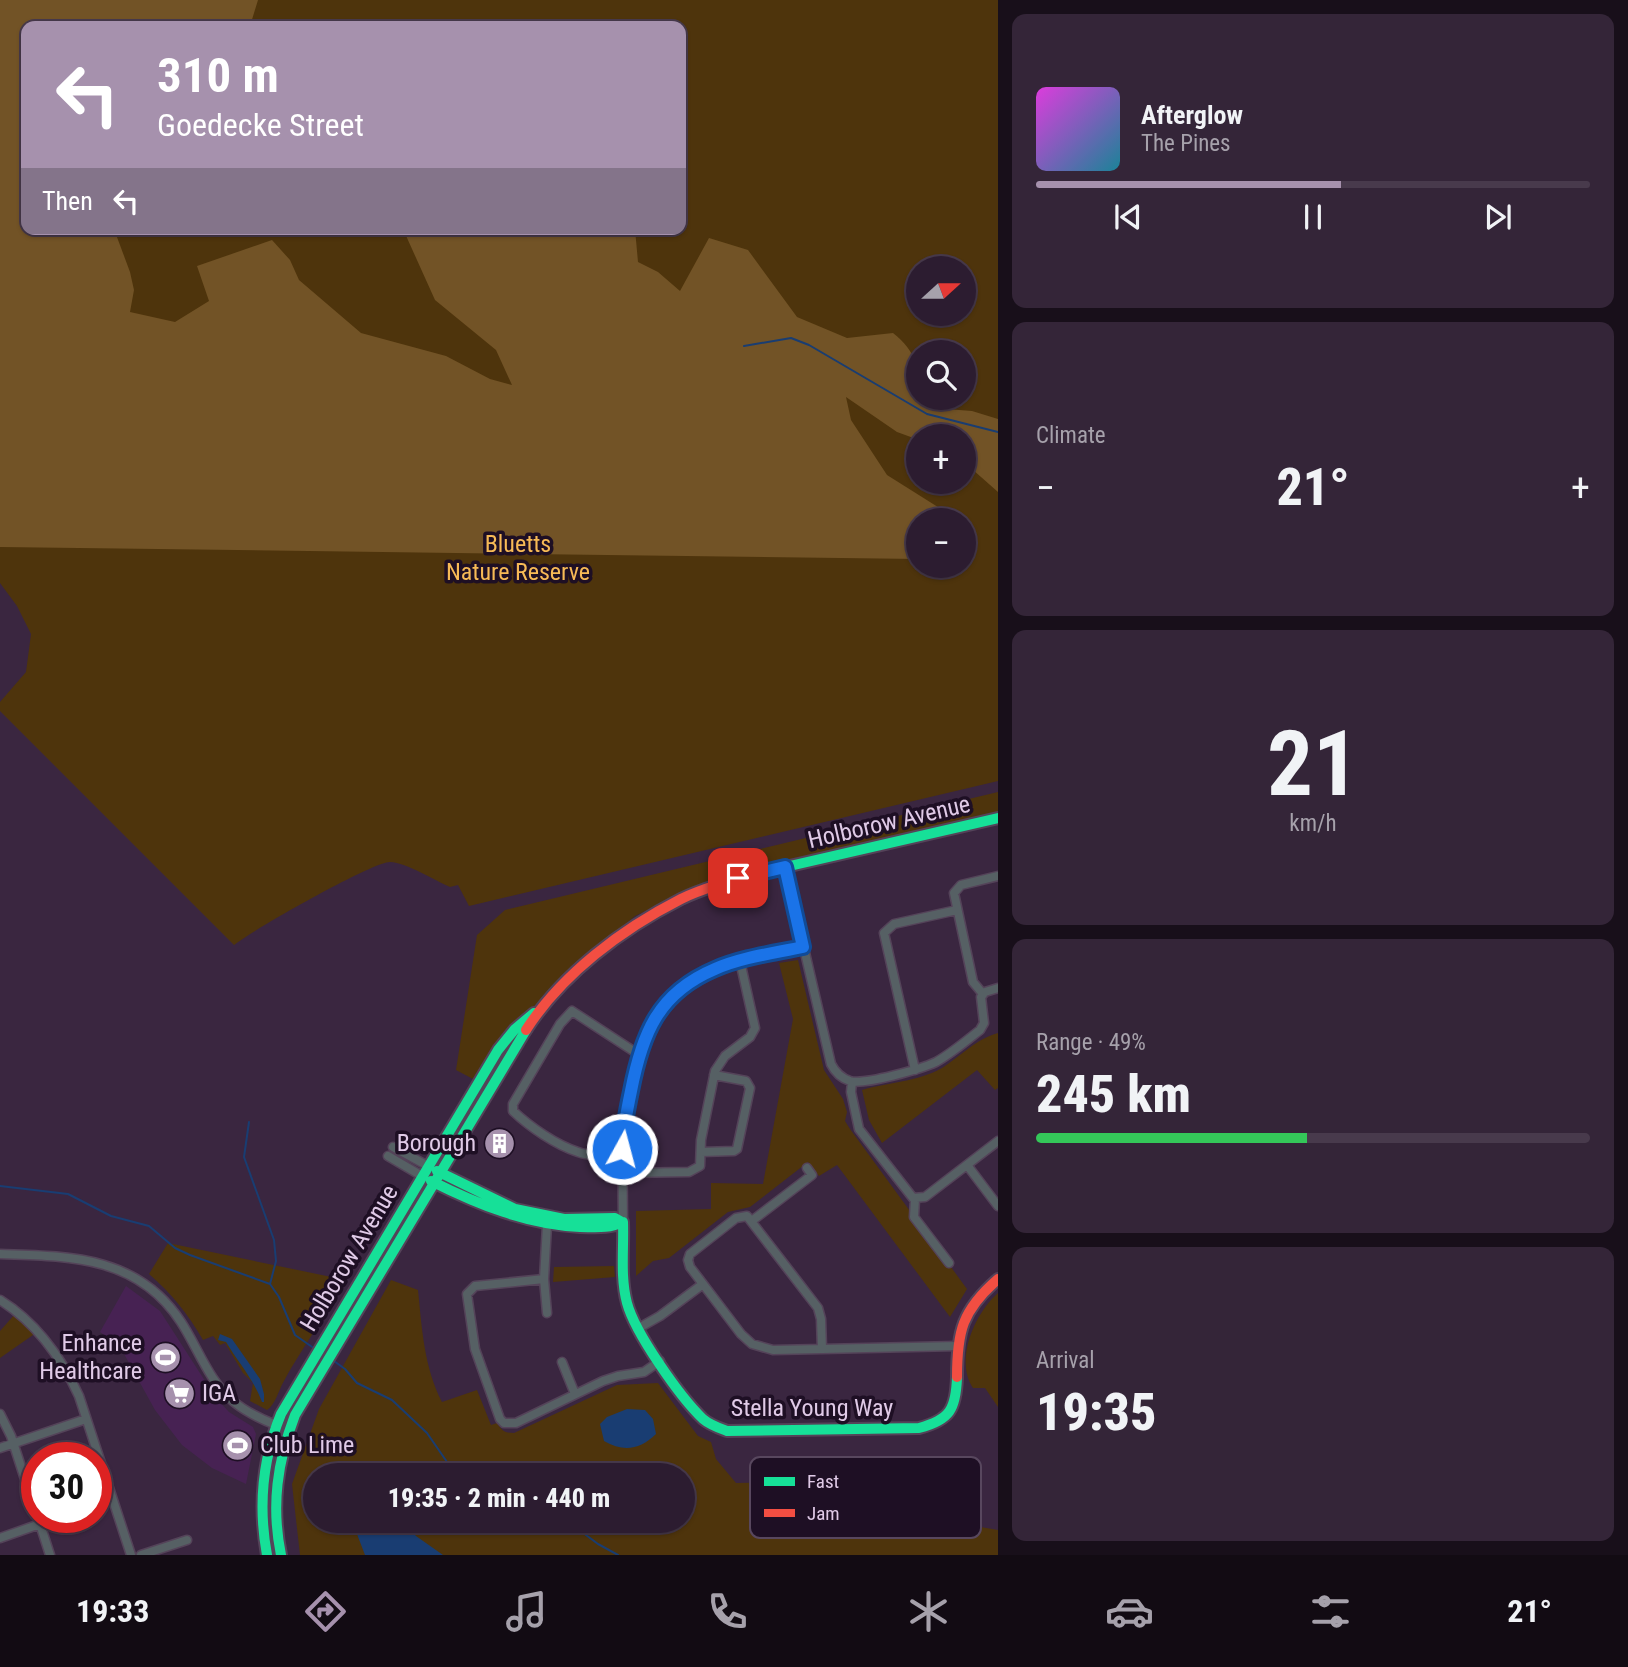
<!DOCTYPE html>
<meta charset="utf-8">
<style>
body{margin:0;font-family:"Roboto Condensed",sans-serif;background:#342538;color:#f1f3f6;height:100vh;display:flex;flex-direction:column;font-size:26px;white-space:nowrap}
*{box-sizing:border-box;margin:0}
p{font-size:23px;color:#a6a1ab}
.icon{flex:none;width:38px;height:38px;fill:none;stroke:currentColor;stroke-width:2;stroke-linecap:round;stroke-linejoin:round}
.map{position:relative;flex:1;overflow:hidden}
.side{display:flex;flex-direction:column;gap:14px;padding:14px;background:#180f1a;width:630px}
.side>*{flex:none}
.guide{position:absolute;left:21px;top:21px;width:665px;height:214px;border-radius:14px;box-shadow:0 2px 5px #0004,0 0 0 2px #483a4c;background:#a691ad;color:#fff;overflow:hidden}
.needle{width:46px;rotate:69deg}
.fabs{position:absolute;left:906px;top:256px;display:grid;gap:14px}
.fabs a{display:grid;place-items:center;width:70px;height:70px;border-radius:50%;background:#2c1c30;box-shadow:0 2px 5px #0004,0 0 0 2px #483a4c;font-size:35px}
.speed{position:absolute;left:21px;top:1442px;display:flex;gap:14px;font-size:35px;font-weight:700;text-align:center}
.speed>*{display:grid;place-content:center;width:91px;height:91px;border-radius:50%;background:#2c1c30;box-shadow:0 2px 5px #0004,0 0 0 2px #483a4c;line-height:1}
.speed .limit{border:10px solid #d22;background:#fff;color:#111}
.pin{position:absolute;display:grid;place-items:center;width:60px;height:60px;color:#fff;margin:-30px;border-radius:14px;box-shadow:0 4px 10px #0006}
.me{position:absolute;width:77px;margin:-38px;rotate:7deg;stroke-linejoin:round;filter:drop-shadow(0 0 5px #0008)}
.turn{display:flex;align-items:center;gap:24px;height:147px;padding:0 21px;font-size:32px}
.turn .icon{width:91px;height:91px;stroke-width:2.5}
.turn b{display:block;font-size:49px;line-height:60px}
.then{display:flex;align-items:center;height:66px;padding:0 21px;background:#0003;gap:14px;font-size:26px}
.big{font-size:52px;font-weight:800;line-height:1.1}
.side .card{flex:1;display:flex;flex-direction:column;justify-content:center;gap:10px;min-width:0;padding:0 24px;border-radius:14px;background:#342538}
.side .dial{align-items:center;gap:0}
.dial b{font-size:91px;line-height:1}
.song{display:flex;align-items:center;gap:21px}
.cover{width:84px;height:84px;border-radius:10px;background:linear-gradient(135deg,hsl(300 70% 55%),hsl(190 70% 35%))}
.played{height:7px;border-radius:4px;background:linear-gradient(90deg,#a691ad 55%,#483a4c 55%)}
.keys{display:flex;justify-content:space-around;direction:ltr}
.heat{display:flex;justify-content:space-between;align-items:center;font-size:38px;direction:ltr}
.charge{height:10px;border-radius:5px;background:linear-gradient(90deg,#34c759 49%,#483a4c 0)}
.trip{position:absolute;left:303px;top:1463px;width:392px;height:70px;border-radius:35px;background:#2c1c30;box-shadow:0 2px 5px #0004,0 0 0 2px #483a4c;font-weight:800;line-height:70px;text-align:center}
.menu{display:flex;height:112px;justify-content:space-around;align-items:center;background:#120b13;color:#a6a1ab}
.menu .icon{width:49px;height:49px}
.menu .active{color:#a691ad}
.menu b{font-size:32px;color:#f1f3f6}
main{display:flex;flex:1;min-height:0}
.map>svg:first-child{display:block}
.built{fill:#472253}
.green{fill:#4e340c;fill-rule:evenodd}
.forest{fill:#725326}
.water{fill:#193d72}
.lines{fill:none;stroke-linecap:round;stroke-linejoin:round}
.stream{stroke:#193d72;stroke-width:2}
.street-casing{stroke:#544359;stroke-width:11}
.fast-casing{stroke:#544359;stroke-width:14}
.jam-casing{stroke:#544359;stroke-width:14}
.street{stroke:#566064;stroke-width:8}
.fast{stroke:#16e098;stroke-width:10}
.jam{stroke:#f24e42;stroke-width:10}
.route-casing{stroke:#114b97;stroke-width:18}
.route{stroke:#1a73e8;stroke-width:12}
.labels{text-anchor:middle;stroke-width:7;stroke-linejoin:round;paint-order:stroke}
.park-label{font-size:24px;fill:#f7ba56;stroke:#1e0f24}
.street-label{font-size:24px;fill:#e0cae7;stroke:#1e0f24}
.poi-label{font-size:24px;fill:#e0cae7;stroke:#1e0f24;text-anchor:end}
.key{fill:#1e0f24;stroke:#58475e;stroke-width:2}
.key-label{font-size:19px;fill:#e0cae7}
</style>
<main>
<div class="map">
<svg width="998" height="1555" viewBox="0 0 998 1555">
<rect width="100%" height="100%" fill="#3a2640"/>
<path class="built" d="M126 1286 160 1311 216 1398 229 1412 253 1427 256 1434 246 1484 212 1468 182 1445 155 1410 123 1352 113 1341 100 1332Z"/>
<path class="green" d="M0 0H998V781L469 906 458 885 450 887C434 880 407 863 390 862 374 861 251 931 234 945L0 711V702L26 672 31 634 17 606 0 583ZM26 26H681V229H26ZM919 268H964V313H919ZM919 352H964V397H919ZM919 436H964V481H919ZM919 520H964V565H919Z
M998 792V813L751 868 710 880 635 916 562 979 498 1041 473 1079 456 1070 477 935 505 910Z
M798 960 824 1070 843 1099 847 1112 845 1121 850 1129 967 1289 950 1317 837 1165 819 1176 808 1162 750 1207 728 1212 669 1258 653 1261 636 1276V1211L711 1209V1183L763 1184 793 1019 779 963Z
M998 1033V1088L995 1090 977 1070 882 1143 869 1120 862 1090C889 1082 917 1082 942 1068 961 1056 976 1039 998 1033Z
M168 1243 341 1279C328 1316 302 1347 284 1381 278 1391 276 1404 267 1410L250 1401 253 1383 243 1373 225 1343 220 1345 213 1336 203 1340C188 1314 172 1294 149 1274Z
M614 1266 615 1277 553 1282 554 1267Z
M391 1280 418 1290C422 1329 424 1367 442 1402L477 1390 491 1425 497 1423C502 1431 505 1433 514 1433L617 1385 658 1383 698 1436 711 1442 716 1459 736 1483 872 1480 963 1524 998 1530V1555H300L292 1484 319 1409ZM315 1475H682V1521H315Z
M998 1293V1407L985 1388H973C954 1360 975 1313 998 1293Z
M15 1314 33 1330V1335L0 1358V1331Z"/>
<path class="forest" d="M0 0H258L250 26H26V229H114L130 272 134 290 130 312 175 322 209 301 197 266 272 240 290 260 299 280 361 333 446 356 490 379 512 385 496 350 435 300 403 229H635L638 262 658 272 680 291 709 238 748 250 797 317 847 338 893 333C917 352 919 368 919 397H929L933 408 972 411 998 419V492L964 462V436H919V440L897 432 846 397 851 420 887 475 949 514 953 520H919V559L0 547Z"/>
<path class="water" d="M220 1334 232 1339 260 1379 264 1394V1402H262C254 1380 238 1362 226 1342L218 1340Z
M627 1409 645 1410 653 1419 656 1434C640 1450 623 1452 604 1441L600 1424 607 1417Z
M352 1521H403L416 1536 443 1555H365Z"/>
<g class="lines">
<path class="stream" d="M744 346 791 338 809 345 927 414 998 432
M249 1122 244 1157 274 1240 276 1261 270 1284
M0 1186 68 1194 111 1216 149 1226 175 1248 190 1255 270 1284 279 1297 295 1335 315 1349
M334 1361 345 1369 357 1383 392 1400 427 1433 456 1475
M537 1521 574 1526 598 1544 618 1555"/>
<defs>
<path id="street" d="M785 867 831 1064C835 1072 841 1078 850 1081 865 1085 921 1069 936 1062 952 1053 966 1041 980 1030L984 1023 981 997 985 992 998 988
M983 994 973 982 954 893 961 885 998 876
M915 1070 884 933 894 924 957 910
M852 1082 851 1092 859 1129 913 1198 925 1197 998 1141
M393 1147 428 1166
M701 1152 734 1151 737 1149 750 1088 746 1081 714 1075
M622 1154C609 1154 590 1157 578 1152 556 1145 530 1127 513 1111V1104L560 1024 572 1011 638 1054
M388 1156 422 1176
M967 1165 998 1206
M623 1173 689 1172 700 1166 701 1140 715 1071 725 1056 750 1037 755 1028 740 961
M915 1199 914 1217 949 1263
M753 1220 812 1175 807 1168
M623 1222C622 1134 617 1015 710 971 738 957 773 953 804 947
M0 1254C70 1256 138 1256 181 1322 198 1348 209 1382 234 1402 246 1412 261 1419 276 1425
M544 1279 475 1286 467 1294 475 1349 500 1419 504 1423H516L603 1381 618 1376 644 1372 660 1361
M0 1300C37 1323 61 1357 79 1396L131 1555
M547 1313 544 1279 547 1225
M637 1329 660 1316 703 1284
M822 1349 773 1350 752 1344 741 1334 690 1267 688 1260 690 1254 736 1218 747 1216 818 1308 821 1319 822 1349 957 1346
M562 1362 575 1394
M0 1414 11 1436 37 1516
M0 1448 86 1419
M39 1521 50 1555
M0 1538 40 1524
M141 1555 187 1540"/>
<path id="fast" d="M768 871 998 818
M437 1171 515 1209 564 1219 615 1218 622 1222
M431 1181C479 1205 526 1224 580 1227 594 1227 609 1229 622 1222
M623 1222C624 1248 620 1277 627 1303 635 1333 680 1397 703 1419 710 1425 719 1428 727 1431L919 1428C950 1420 956 1409 957 1377
M267 1555C258 1506 262 1460 281 1414L498 1050 515 1029 534 1013
M281 1555C271 1506 277 1462 295 1415L526 1030"/>
<path id="jam" d="M526 1030C562 974 622 929 681 899 708 886 739 878 768 871
M957 1377C957 1332 962 1310 998 1279"/>
</defs>
<use href="#street" class="street-casing"/>
<use href="#fast" class="fast-casing"/>
<use href="#jam" class="jam-casing"/>
<use href="#street" class="street"/>
<use href="#fast" class="fast"/>
<use href="#jam" class="jam"/>
</g>
<g class="lines">
<defs>
<path id="route" d="M622 1149C623 1129 627 1110 631 1091 642 1034 658 993 715 969 742 957 775 953 803 947L785 867 738 878"/>
</defs>
<use href="#route" class="route-casing"/>
<use href="#route" class="route"/>
</g>
<defs>
<symbol id="building-disc" viewBox="-11 -11 22 22"><circle r="9.5" fill="#a691ad" stroke="#1e0f24"/><path d="M-4-6H4V6H1V3H-1V6H-4ZM-2.5-4.3h1.7v1.8h-1.7ZM.8-4.3h1.7v1.8H.8ZM-2.5-1h1.7V.8h-1.7ZM.8-1h1.7V.8H.8Z" fill="#fff"/></symbol>
<symbol id="stadium-disc" viewBox="-11 -11 22 22"><circle r="9.5" fill="#a691ad" stroke="#1e0f24"/><path d="M0-5a6.5 5 0 1 0 0 10a6.5 5 0 1 0 0-10ZM-3.5-1.8h7v3.6h-7Z" fill="#fff"/></symbol>
<symbol id="supermarket-disc" viewBox="-11 -11 22 22"><circle r="9.5" fill="#a691ad" stroke="#1e0f24"/><path d="M-6-5.5h2.5l.6 2H6L4.5 2H-2.5L-4.4-4H-6ZM-1.5 3.2a1.3 1.3 0 1 0 .1 0ZM3 3.2a1.3 1.3 0 1 0 .1 0Z" fill="#fff"/></symbol>
</defs>
<g fill-rule="evenodd">
<use href="#building-disc" x="482" y="1126" width="35" height="35"/>
<use href="#stadium-disc" x="148" y="1340" width="35" height="35"/>
<use href="#supermarket-disc" x="162" y="1376" width="35" height="35"/>
<use href="#stadium-disc" x="220" y="1428" width="35" height="35"/>
</g>
<g class="labels">
<g class="park-label">
<text x="518" y="552">Bluetts<tspan x="518" dy="28">Nature Reserve</tspan></text>
</g>
<g class="street-label">
<text transform="translate(889 822) rotate(-13)" y="8">Holborow Avenue</text>
<text transform="translate(349 1258) rotate(-59)" y="8">Holborow Avenue</text>
<text x="812" y="1416">Stella Young Way</text>
</g>
<g class="poi-label">
<text x="476" y="1151">Borough</text>
<text x="142" y="1351">Enhance<tspan x="142" dy="28">Healthcare</tspan></text>
<text x="202" y="1401" text-anchor="start">IGA</text>
<text x="260" y="1453" text-anchor="start">Club Lime</text>
</g>
</g>
<rect x="750" y="1457" width="231" height="81" rx="10" class="key"/>
<rect x="764" y="1477" width="31" height="9" fill="#16e098"/>
<rect x="764" y="1509" width="31" height="8" fill="#f24e42"/>
<g class="key-label">
<text x="807" y="1488">Fast</text>
<text x="807" y="1520">Jam</text>
</g>
</svg>
<div class="fabs">
<a><svg class="needle" viewBox="-14 -14 28 28"><path d="M0-13l5 13h-10z" fill="#e53935"/><path d="M0 13l5-13h-10z" fill="#a6a1ab"/></svg></a>
<a><svg class="icon" aria-label="search" viewBox="0 0 24 24"><circle cx="10" cy="10" r="6"/><path d="M15 15l6 6"/></svg></a>
<a>+</a>
<a>−</a>
</div>
<div class="speed"><div class="limit">30</div></div>
<div class="pin" style="left:738px;top:878px;background:#d93025"><svg class="icon" aria-label="arrive" viewBox="0 0 24 24"><path d="M6 21V4h12l-3 4 3 4H6"/></svg></div>
<svg class="me" style="left:622px;top:1149px" viewBox="-20 -20 40 40"><circle r="17" fill="#1a73e8" stroke="#fff" stroke-width="3"/><path d="M0-11L8 9 0 5-8 9z" fill="#fff"/></svg>
<div class="trip">19:35 · 2 min · 440 m</div>
<div class="guide">
<div class="turn"><svg class="icon" aria-label="left" viewBox="0 0 24 24"><path d="M17 20v-9H6M10 6l-5 5 5 5"/></svg><div><b>310 m</b>Goedecke Street</div></div>
<div class="then">Then<svg class="icon" aria-label="left" viewBox="0 0 24 24"><path d="M17 20v-9H6M10 6l-5 5 5 5"/></svg></div>
</div>
</div>
<section class="side">
<div class="card">
<div class="song"><i class="cover"></i><div><b>Afterglow</b><p>The Pines</p></div></div>
<div class="played"></div>
<div class="keys"><svg class="icon" aria-label="previous" viewBox="0 0 24 24"><path d="M18 5L8 12l10 7zM5 5v14"/></svg><svg class="icon" aria-label="pause" viewBox="0 0 24 24"><path d="M8 5v14M16 5v14"/></svg><svg class="icon" aria-label="next" viewBox="0 0 24 24"><path d="M6 5l10 7-10 7zM19 5v14"/></svg></div>
</div>
<div class="card"><p>Climate</p>
<div class="heat"><a>−</a><b class="big">21°</b><a>+</a></div>
</div>
<div class="card dial"><b>21</b><p>km/h</p></div>
<div class="card"><p>Range · 49%</p><b class="big">245 km</b><div class="charge"></div></div>
<div class="card"><p>Arrival</p><b class="big">19:35</b></div>
</section>
</main>
<nav class="menu">
<b>19:33</b>
<svg class="icon active" aria-label="directions" viewBox="0 0 24 24"><path d="M12 3l9 9-9 9-9-9zM9 14v-3h6M13 9l2 2-2 2"/></svg>
<svg class="icon" aria-label="music" viewBox="0 0 24 24"><path d="M9 18V5l10-2v13"/><circle cx="6" cy="18" r="3"/><circle cx="16" cy="16" r="3"/></svg>
<svg class="icon" aria-label="phone" viewBox="0 0 24 24"><path d="M5 4h4l2 5-3 2q2 4 5 5l2-3 5 2v4C11 20 4 13 5 4z"/></svg>
<svg class="icon" aria-label="climate" viewBox="0 0 24 24"><path d="M12 3v18M4 7l16 10M4 17L20 7"/></svg>
<svg class="icon" aria-label="car" viewBox="0 0 24 24"><path d="M5 17H2v-5l4-1 3-4h7l3 4 3 1v5h-3M9 17h6M6 11h13"/><circle cx="7" cy="17" r="2"/><circle cx="17" cy="17" r="2"/></svg>
<svg class="icon" aria-label="filters" viewBox="0 0 24 24"><path d="M4 7h16M4 17h16"/><circle cx="9" cy="7" r="2"/><circle cx="15" cy="17" r="2"/></svg>
<b>21°</b>
</nav>
